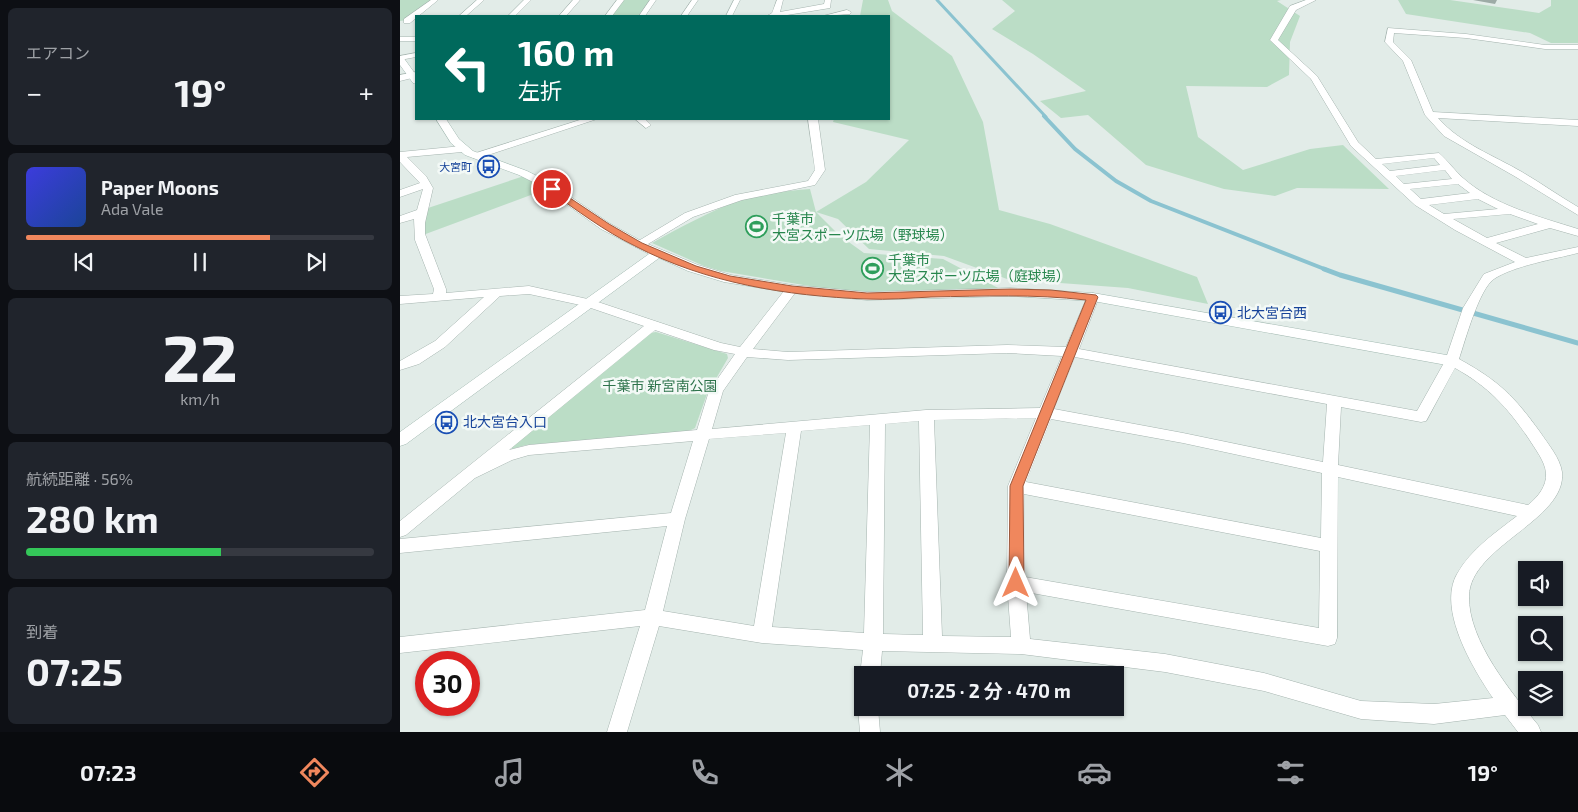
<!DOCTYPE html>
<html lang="ja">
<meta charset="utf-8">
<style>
body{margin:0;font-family:"Exo 2","Noto Sans JP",sans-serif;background:#20242c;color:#f1f3f6;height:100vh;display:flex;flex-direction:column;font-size:19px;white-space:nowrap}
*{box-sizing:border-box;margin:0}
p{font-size:16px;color:#9ea1a6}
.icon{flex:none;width:28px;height:28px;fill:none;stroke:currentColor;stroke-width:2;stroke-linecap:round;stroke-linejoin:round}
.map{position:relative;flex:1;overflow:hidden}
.drawer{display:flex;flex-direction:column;gap:8px;padding:8px;background:#0d0f14;width:400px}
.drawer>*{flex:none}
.top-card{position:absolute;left:15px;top:15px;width:475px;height:105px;border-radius:0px;box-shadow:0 1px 4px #0004;background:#00695c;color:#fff;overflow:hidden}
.tools{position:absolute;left:1118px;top:561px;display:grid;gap:10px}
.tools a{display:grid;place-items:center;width:45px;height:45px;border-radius:0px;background:#171b24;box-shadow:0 1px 4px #0004;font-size:25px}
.speed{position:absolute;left:15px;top:651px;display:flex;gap:10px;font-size:25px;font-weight:700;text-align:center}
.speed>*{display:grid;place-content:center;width:65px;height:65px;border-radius:50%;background:#171b24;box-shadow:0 1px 4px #0004;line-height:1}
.speed .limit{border:8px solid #d22;background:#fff;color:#111}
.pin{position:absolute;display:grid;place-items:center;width:42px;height:42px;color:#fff;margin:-21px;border:2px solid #fff;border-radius:50%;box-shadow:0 1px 5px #0007}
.me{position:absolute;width:55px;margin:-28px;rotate:0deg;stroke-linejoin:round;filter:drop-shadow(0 0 4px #0008)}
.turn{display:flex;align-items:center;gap:18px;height:105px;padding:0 20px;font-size:22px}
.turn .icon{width:65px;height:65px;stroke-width:2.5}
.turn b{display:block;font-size:35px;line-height:42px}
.big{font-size:38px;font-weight:700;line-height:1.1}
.drawer .tile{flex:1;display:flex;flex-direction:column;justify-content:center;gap:8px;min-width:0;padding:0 18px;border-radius:8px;background:#20242c}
.drawer .dial{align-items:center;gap:0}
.dial b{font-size:65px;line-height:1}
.song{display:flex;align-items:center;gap:15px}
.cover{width:60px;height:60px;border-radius:8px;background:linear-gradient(135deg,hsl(240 70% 55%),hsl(220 70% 35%))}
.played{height:5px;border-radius:2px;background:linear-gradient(90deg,#f0875d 70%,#363941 70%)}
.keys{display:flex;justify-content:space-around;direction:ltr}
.heat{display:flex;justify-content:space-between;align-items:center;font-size:28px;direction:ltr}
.charge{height:8px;border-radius:4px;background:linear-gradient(90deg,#34c759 56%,#363941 0)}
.trip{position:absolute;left:454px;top:666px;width:270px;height:50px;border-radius:0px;background:#171b24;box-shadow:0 1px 4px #0004;font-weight:700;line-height:50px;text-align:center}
.tabs{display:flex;height:80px;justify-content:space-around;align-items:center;background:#090b0e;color:#9ea1a6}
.tabs .icon{width:35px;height:35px}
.tabs .current{color:#f0875d}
.tabs b{font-size:22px;color:#f1f3f6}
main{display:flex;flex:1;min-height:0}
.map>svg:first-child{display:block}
.green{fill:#bbddc6}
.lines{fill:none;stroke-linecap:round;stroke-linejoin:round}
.stream-far2{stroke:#8bc3d0;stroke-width:3}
.stream-far1{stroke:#8bc3d0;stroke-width:4}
.stream{stroke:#8bc3d0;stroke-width:5}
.street-casing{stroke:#a5b4af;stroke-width:1}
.secondary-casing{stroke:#a1b8b0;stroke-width:1}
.street{fill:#fff;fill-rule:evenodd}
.secondary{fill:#fff;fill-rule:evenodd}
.wall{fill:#9daba6}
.route{fill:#f0875d;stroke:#9c583c}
.labels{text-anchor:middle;stroke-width:5;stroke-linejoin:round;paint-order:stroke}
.far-transit-label{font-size:11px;fill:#164399;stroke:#f3f9f6;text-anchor:end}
.leisure-label{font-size:14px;fill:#27864d;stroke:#f3f9f6;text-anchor:start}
.transit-label{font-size:14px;fill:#164399;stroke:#f3f9f6;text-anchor:start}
.park-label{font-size:14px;fill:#2d734b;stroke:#f3f9f6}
</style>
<main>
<section class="drawer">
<div class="tile"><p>エアコン</p>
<div class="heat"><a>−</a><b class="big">19°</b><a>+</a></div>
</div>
<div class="tile">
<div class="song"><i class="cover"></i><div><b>Paper Moons</b><p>Ada Vale</p></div></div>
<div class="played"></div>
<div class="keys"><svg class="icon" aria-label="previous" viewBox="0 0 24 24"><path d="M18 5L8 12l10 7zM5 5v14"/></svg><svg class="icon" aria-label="pause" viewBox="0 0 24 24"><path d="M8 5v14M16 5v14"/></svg><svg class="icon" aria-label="next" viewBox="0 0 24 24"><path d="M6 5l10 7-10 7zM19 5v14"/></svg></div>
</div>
<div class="tile dial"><b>22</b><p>km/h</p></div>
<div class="tile"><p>航続距離 · 56%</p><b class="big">280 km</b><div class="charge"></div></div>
<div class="tile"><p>到着</p><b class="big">07:25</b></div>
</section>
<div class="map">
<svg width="1178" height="732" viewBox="0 0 1178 732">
<rect width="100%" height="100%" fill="#e2ece8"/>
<path class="green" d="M0 0H33L7 20 0 21Z
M224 0H250L238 16H211Z
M463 0H488L492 11 552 56 583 122 599 210 650 224 797 277 808 304 728 288 607 279 544 256 469 249 438 219 416 212 439 235 464 253 543 259 600 289 508 293 433 290 321 271 304 266 252 243C281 227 310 211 341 200 363 193 387 191 410 189L416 212 466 182 509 140 433 122 434 119H489V16H460Z
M602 0H881L877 1 900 16 890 42 889 75 867 87 786 86 798 137 843 170 910 149 943 145 989 189 897 188 875 196 824 189 746 165 688 115 661 118 640 101 686 91 633 54 592 29 615 11Z
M977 0H1050L1139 13 1151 6V0H1178V43H1151L1130 33 1006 14 998 0Z
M124 176 147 189 23 235 25 209Z
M256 332 327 354 328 358 307 394 295 428 289 431 126 445 112 449 111 445 250 333Z"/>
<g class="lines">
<path class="stream-far2" d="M537 0 646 117"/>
<path class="stream-far1" d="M644 116 675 149 716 181 751 201 927 270"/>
<path class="stream" d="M924 269 940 275 1178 343"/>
<defs>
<path id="street" d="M31 0H38L10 23H4V19Z
M77 0H84L66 16H59Z
M124 0H131L115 16H108Z
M173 0H180L166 16H159Z
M217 0H224L212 16H205Z
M250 0H256L245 16H239Z
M292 0H298L287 16H281Z
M334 0H340L332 16H326Z
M377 0H383L380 12 424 4 425 0H431L430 8 381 16H367L372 13Z
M906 0H916L896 10 878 40 917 76 958 142 976 159 1039 153C1048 161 1055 171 1063 178 1093 205 1140 217 1178 229V236L1150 228 1096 243 1126 258 1178 247V253C1155 259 1113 266 1094 279 1079 289 1065 341 1059 359 1099 381 1114 396 1140 432 1148 444 1160 458 1162 472 1167 520 1070 546 1069 596 1068 641 1112 693 1138 725L1141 732H1118L1105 715 1034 724 961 719 864 691 765 672 621 654 482 651 480 675H462V680L460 675 463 650 362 643 259 626 227 732H207L240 626 0 653V637L245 610 267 526 0 553V539L271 513 293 441 129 455 112 460 75 478 6 535 0 537V521L244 326 185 306 129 294 100 296 45 347 19 364 0 370V361L35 341 84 297 0 304V296L33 294 34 289 15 240 14 219 0 223V216L17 210 23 189 0 197V190L20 183 0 162V152L62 146 67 149 62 152 7 157 26 176 33 188 25 223V234L46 289V293L129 286 192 300 321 343 340 347 388 286 392 285 398 289 353 349 388 352 607 345 666 347 687 297 693 293 699 297 679 349 1017 411 1045 361 1063 308 1082 277 1084 274 1115 262 1055 230 1015 205 951 146 911 79 870 40 890 6ZM1034 158 1040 165 990 171 982 164ZM1045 170 1052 179 1004 184 996 176ZM1058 184 1070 193 1021 199 1010 189ZM1078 199 1098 209 1044 214 1029 205ZM1110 214 1138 224 1087 238 1053 219ZM255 330 314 350 335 354 309 391 297 430 129 445 109 450ZM607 353 662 356 640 408 526 410 312 429 323 391 347 357 388 360ZM675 357 927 404 923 462 783 433 654 409ZM1055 368C1089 387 1107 407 1129 439 1135 449 1145 461 1146 473 1147 486 1138 497 1128 505L938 465 941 407 1021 422 1026 421ZM636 418 608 486 607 583 611 637 542 636 534 420ZM651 419 783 443 922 473 921 538 626 482ZM519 421 523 635 483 634 485 424ZM470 425 464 633 372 627 401 431ZM386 433 354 626 263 611 285 519 309 439ZM938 477 1117 516C1095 533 1071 549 1057 574 1037 609 1073 669 1093 698L1034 704 961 701 864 673 765 654 630 639 626 592 928 646 935 644 937 638ZM624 494 920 551 919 628 625 577Z
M447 10 451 12 450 14 423 16Z
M988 28 1066 34 1145 45H1178V49H1145L1066 38 994 33 993 42 1011 60 1033 112 1178 120V126L1038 118C1061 144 1093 155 1122 172 1141 183 1159 196 1178 207V215L1116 177 1044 136 1025 115 1003 61 985 42Z
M0 37H16V41H0Z
M16 53V57L0 60V56Z
M16 72V77L0 81V75Z
M183 119H197L79 158H73L71 156 73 154Z
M235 119H245L251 125 246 128Z
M408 119H418L425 170 415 185 342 200 293 217 243 247H235L233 245 235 243 285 213 335 195 408 181 415 170Z
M461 701H462V708H478L480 732H460L458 708Z"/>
<path id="secondary" d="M0 56 3 57 16 75V84L13 83 0 65Z
M36 119H46L59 139 73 151 127 171 149 182 209 223 243 242 298 265 331 275 392 285 467 292 610 288 693 293 1052 356 1057 358 1059 361 1057 364 1052 366 693 301 610 296 467 300 392 293 324 282 288 271 259 258 6 444 0 446V432L249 254 201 229 141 186 119 175 65 155 51 143Z"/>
</defs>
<use href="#street" class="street-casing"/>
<use href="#secondary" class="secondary-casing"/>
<use href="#street" class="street"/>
<use href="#secondary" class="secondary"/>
</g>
<path class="wall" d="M1073 0H1097L1095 4Z"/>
<path class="route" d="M152 186 209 224 242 243 296 266 330 276 392 286 467 293 610 289 651 290 696 295 698 297 623 486 624 583 621 588 616 589 611 588 609 583 610 486 686 300C634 294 583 296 531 297 510 298 488 300 466 299 387 296 306 283 235 246 204 231 177 210 149 191V187Z"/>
<defs>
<symbol id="bus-ring" viewBox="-11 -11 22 22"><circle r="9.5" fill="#f3f9f6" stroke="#1a4fb4" stroke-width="1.5"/><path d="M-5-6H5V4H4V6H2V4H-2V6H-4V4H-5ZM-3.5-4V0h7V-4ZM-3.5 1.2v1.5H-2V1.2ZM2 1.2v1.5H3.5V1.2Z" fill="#1a4fb4"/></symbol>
<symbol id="stadium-ring" viewBox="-11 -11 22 22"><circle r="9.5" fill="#f3f9f6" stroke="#2e9e5b" stroke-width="1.5"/><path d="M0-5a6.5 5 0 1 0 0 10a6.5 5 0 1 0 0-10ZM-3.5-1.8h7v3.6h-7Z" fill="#2e9e5b"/></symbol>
</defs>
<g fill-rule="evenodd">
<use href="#bus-ring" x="76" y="154" width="25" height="25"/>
<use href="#stadium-ring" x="344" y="214" width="25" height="25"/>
<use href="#stadium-ring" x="460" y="256" width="25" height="25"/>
<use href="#bus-ring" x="808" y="300" width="25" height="25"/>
<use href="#bus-ring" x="34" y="410" width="25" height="25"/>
</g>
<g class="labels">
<g class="far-transit-label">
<text x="72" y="171">大宮町</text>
</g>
<g class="leisure-label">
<text x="372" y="224">千葉市<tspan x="372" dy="16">大宮スポーツ広場（野球場）</tspan></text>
<text x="488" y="265">千葉市<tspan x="488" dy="16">大宮スポーツ広場（庭球場）</tspan></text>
</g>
<g class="transit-label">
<text x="837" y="318">北大宮台西</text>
<text x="63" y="427">北大宮台入口</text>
</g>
<g class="park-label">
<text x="260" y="391">千葉市 新宮南公園</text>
</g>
</g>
</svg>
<div class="tools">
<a><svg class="icon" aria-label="sound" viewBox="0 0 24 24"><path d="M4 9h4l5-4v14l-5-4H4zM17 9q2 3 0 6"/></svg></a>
<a><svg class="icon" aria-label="search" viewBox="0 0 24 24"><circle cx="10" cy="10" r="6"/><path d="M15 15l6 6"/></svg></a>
<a><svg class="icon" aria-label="layers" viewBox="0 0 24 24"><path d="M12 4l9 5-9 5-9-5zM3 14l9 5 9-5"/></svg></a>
</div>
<div class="speed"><div class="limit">30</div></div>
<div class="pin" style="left:152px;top:189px;background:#d93025"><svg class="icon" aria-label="arrive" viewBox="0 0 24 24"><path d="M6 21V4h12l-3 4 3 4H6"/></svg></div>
<svg class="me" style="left:616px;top:583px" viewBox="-20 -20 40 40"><path d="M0-17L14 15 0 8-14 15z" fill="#f0875d" stroke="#fff" stroke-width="4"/></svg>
<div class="trip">07:25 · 2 分 · 470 m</div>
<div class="top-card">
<div class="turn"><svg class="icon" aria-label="left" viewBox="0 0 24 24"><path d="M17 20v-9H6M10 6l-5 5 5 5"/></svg><div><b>160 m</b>左折</div></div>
</div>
</div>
</main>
<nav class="tabs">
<b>07:23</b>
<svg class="icon current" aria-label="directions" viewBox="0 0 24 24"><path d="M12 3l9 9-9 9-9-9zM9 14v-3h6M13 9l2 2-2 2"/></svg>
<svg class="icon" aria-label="music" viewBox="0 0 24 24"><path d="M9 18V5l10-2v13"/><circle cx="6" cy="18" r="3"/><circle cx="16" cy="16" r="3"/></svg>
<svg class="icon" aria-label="phone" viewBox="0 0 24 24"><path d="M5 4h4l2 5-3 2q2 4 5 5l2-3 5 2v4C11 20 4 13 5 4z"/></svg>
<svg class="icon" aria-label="climate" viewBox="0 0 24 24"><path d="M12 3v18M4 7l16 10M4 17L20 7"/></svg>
<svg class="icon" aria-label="car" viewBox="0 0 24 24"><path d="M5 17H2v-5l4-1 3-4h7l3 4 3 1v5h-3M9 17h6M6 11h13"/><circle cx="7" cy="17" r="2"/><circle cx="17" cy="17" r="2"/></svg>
<svg class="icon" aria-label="filters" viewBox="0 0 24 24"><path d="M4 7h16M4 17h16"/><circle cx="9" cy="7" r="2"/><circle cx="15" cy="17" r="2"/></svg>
<b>19°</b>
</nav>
